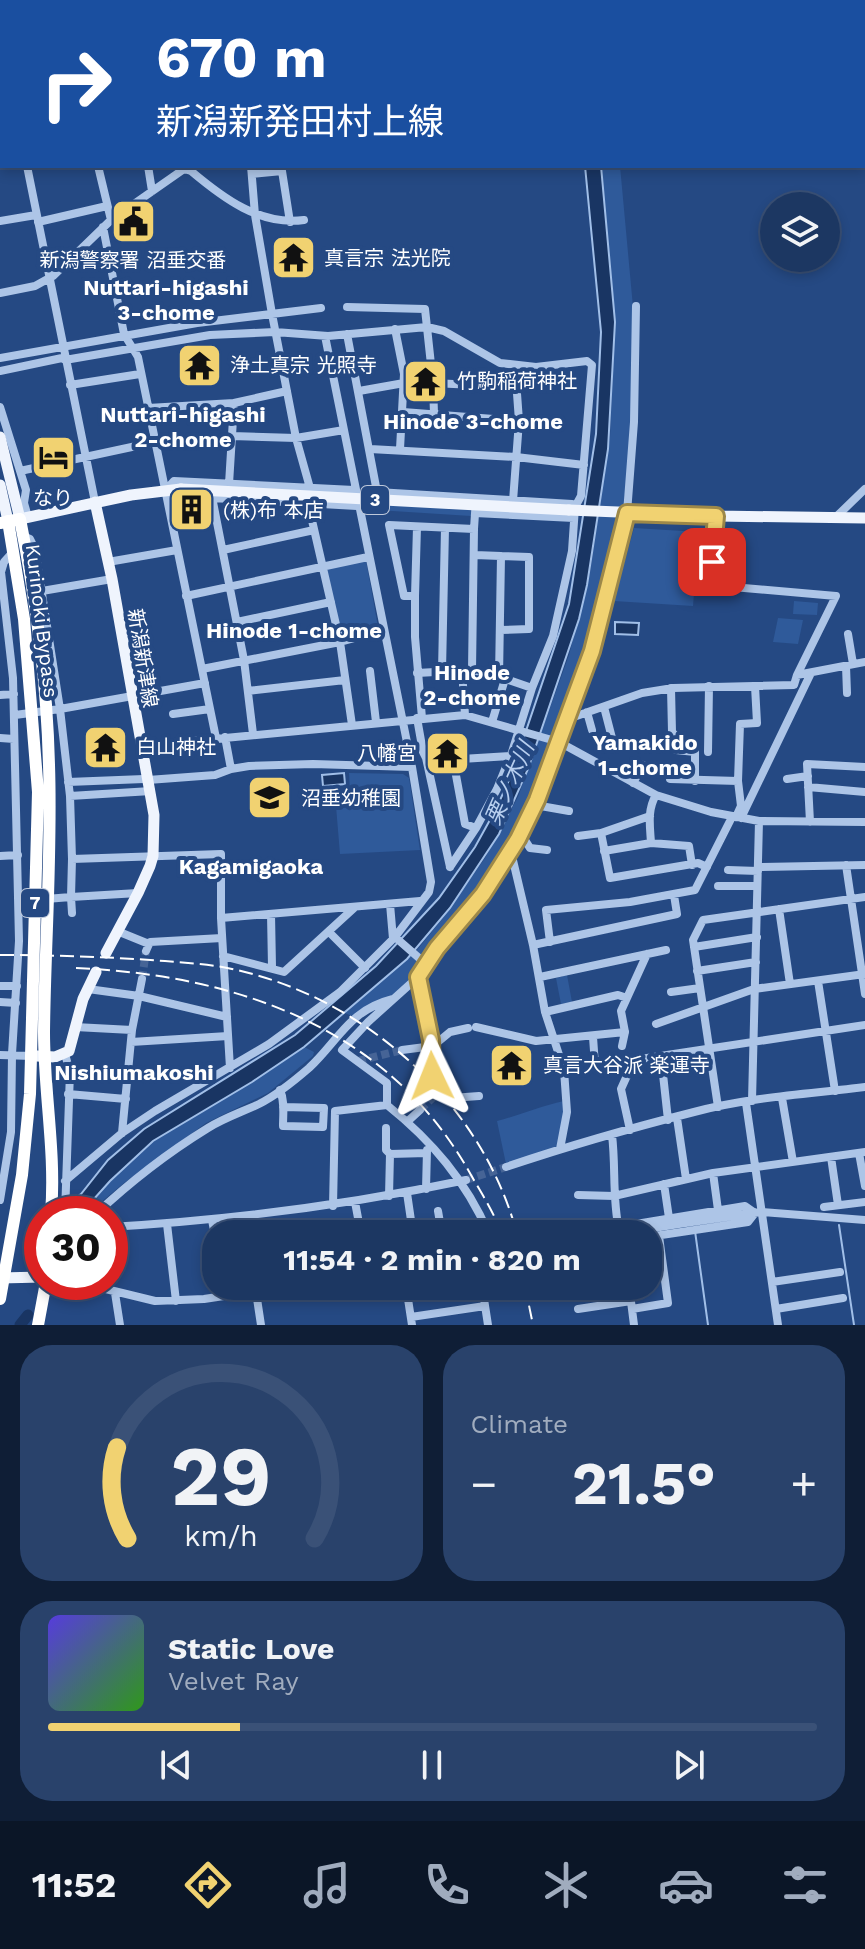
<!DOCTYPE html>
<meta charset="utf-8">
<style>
body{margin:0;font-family:"Work Sans","Noto Sans JP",sans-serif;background:#29426b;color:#f1f3f6;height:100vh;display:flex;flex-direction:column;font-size:30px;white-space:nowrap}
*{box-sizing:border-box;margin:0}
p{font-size:26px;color:#a0acbe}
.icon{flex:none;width:44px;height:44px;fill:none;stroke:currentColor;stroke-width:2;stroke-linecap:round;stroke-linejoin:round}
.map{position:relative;height:1325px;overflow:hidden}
.drawer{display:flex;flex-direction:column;gap:20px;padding:20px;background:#0f1e36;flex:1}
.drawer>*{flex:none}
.hud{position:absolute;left:0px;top:0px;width:866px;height:168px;box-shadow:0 4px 12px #0003,0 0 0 2px #3a5177;background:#1a4fa0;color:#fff;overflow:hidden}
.buttons{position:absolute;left:760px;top:192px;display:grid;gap:16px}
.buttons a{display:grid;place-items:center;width:80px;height:80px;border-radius:50%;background:#1c3762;box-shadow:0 4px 12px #0003,0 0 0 2px #3a5177;font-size:40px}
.speed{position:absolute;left:24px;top:1196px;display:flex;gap:16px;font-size:40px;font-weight:700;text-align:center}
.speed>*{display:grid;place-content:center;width:104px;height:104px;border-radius:50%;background:#1c3762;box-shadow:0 4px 12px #0003,0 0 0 2px #3a5177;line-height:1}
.speed .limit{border:12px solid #d22;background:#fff;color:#111}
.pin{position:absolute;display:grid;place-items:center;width:68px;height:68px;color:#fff;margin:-34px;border-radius:16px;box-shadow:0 4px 12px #0006}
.me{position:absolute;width:88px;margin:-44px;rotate:358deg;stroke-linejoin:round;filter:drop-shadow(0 0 6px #0008)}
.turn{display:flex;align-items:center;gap:28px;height:168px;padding:0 24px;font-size:36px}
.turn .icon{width:104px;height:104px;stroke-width:2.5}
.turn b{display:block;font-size:56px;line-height:68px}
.big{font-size:60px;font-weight:700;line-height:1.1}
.drawer .widget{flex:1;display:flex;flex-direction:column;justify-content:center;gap:12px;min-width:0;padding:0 28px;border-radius:32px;background:#29426b}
.drawer .dial{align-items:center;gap:0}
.dial svg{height:208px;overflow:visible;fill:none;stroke:#3a5177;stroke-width:7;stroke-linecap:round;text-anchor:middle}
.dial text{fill:#f1f3f6;stroke:none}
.song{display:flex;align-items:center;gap:24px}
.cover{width:96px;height:96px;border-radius:12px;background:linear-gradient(135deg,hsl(250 70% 55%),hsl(110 70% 35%))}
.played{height:8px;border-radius:4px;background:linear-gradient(90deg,#f1d271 25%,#3a5177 25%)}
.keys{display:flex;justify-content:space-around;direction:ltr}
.heat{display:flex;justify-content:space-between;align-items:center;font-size:44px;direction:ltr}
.drawer .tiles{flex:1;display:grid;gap:20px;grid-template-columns:1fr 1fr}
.widget:last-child{grid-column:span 2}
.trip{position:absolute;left:202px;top:1220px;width:460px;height:80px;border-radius:32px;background:#1c3762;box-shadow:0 4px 12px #0003,0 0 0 2px #3a5177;font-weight:700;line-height:80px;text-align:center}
.tabs{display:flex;height:128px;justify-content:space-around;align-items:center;background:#0b1627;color:#a0acbe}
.tabs .icon{width:56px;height:56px}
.tabs .current{color:#f1d271}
.tabs b{font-size:36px;color:#f1f3f6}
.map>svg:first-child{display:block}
.green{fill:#2f5a9a}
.water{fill:#193563;stroke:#a1bfe8;stroke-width:2}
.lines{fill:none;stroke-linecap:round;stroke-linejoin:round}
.stream{stroke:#a1bfe8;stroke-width:2}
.river{stroke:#193563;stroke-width:11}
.minor-tunnel{stroke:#466496;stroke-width:8;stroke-dasharray:8 4;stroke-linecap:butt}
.minor{stroke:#adc5e7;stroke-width:8}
.major{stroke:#eff4fd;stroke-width:11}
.highway{stroke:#fff;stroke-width:12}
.rail{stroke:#fff;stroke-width:2;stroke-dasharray:14 6;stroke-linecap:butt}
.minor-bridge{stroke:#adc5e7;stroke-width:8}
.major-bridge{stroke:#eff4fd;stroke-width:11}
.route-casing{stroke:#9d8849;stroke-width:20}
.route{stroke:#f1d271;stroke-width:14}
.labels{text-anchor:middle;stroke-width:8;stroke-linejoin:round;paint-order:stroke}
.shield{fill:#254983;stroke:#bec8da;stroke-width:2}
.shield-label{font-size:18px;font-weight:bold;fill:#fff}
.poi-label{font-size:20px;fill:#fff;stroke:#254983;text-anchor:start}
.street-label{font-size:20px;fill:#fff;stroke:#254983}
.neighbourhood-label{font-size:22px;font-weight:bold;fill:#fff;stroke:#254983}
.water-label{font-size:22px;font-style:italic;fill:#b8cfef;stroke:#254983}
</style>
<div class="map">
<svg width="865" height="1325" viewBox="0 0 865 1325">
<rect width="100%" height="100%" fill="#254983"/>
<path class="green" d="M602 166H620L633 307 632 413 624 505 590 647 527 814 481 895 416 975 391 996 352 1016 345 1013 417 950 443 918 485 858 518 797 569 655 590 572 610 437 615 319Z
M380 496 471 510V516L377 510Z
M634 528 699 532 693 606 614 601Z
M366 560 378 627 345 634 338 629 327 567Z
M794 601 818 603 817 615 793 614Z
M778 618 803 620 798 644 773 642Z
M349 773 403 774 409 778 420 850 340 854 335 794 350 792Z
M567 975 572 1002 561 1004 556 978Z
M304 1047 314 1052 313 1056 268 1093 206 1123 124 1183 87 1214H77L85 1209 109 1181 153 1141 252 1082Z
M564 1101 563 1125 557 1147 506 1164 497 1121C521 1115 540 1106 564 1101Z"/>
<path class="water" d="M585 166H601L615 322 608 449 587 585 579 619 528 769 499 834 450 908 407 959 304 1047 252 1082 153 1141 110 1181 85 1209 77 1214H70V1201L81 1194 108 1160 144 1129 295 1035 376 966 439 898 475 847 496 809 510 778 569 604 596 434 601 332Z
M615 622 639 623 638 635 615 634Z
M344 773 345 784 323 786 322 775Z"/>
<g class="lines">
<path class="stream" d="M839 1225 854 1325
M695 1231 708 1325"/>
<path class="river" d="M20 1325 28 1315"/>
<path class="minor-tunnel" d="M142 979 146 951
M358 1061 402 1050
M420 1110 443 1088
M466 1180 506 1167"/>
<path class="minor" d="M55 0 56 2
M91 0V2
M159 0V2
M0 2H2
M9 2 25 0
M0 28H2
M0 88H2
M0 160H2
M27 166 95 502
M98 166 111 220
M148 166 152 191
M251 166 255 215 272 314 296 438 310 488 308 503 340 642 352 725
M184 169 191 171C223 198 260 226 304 220
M252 174 282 171 290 222
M0 221 36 215
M38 222 107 206
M103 227 124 334 138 357 216 738
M0 293 35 286 53 276 111 220 184 169 183 166
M347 307 425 309 433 383 517 387
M395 329 404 374 400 449
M347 334 377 492 476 498
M325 336 344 430
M0 358 197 323 321 308
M0 371 62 358 65 360 210 335 275 332 328 336 427 327 444 331 500 363 536 367 587 361 592 365 581 496 575 507 572 551 553 636 532 688 512 752 497 789 476 828 450 867
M404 374 432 373
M433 383 434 414
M70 385 140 374
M359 391 404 383
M0 407 26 490 24 503 28 517
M148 408 234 403
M403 412 519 421
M232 436 296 438 344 430 412 767
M370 449 516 457 584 465
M20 471 155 442
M229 484 234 403 287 391
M354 490 174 481 165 491 177 496 357 506
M212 497 244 660 253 734
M513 501 519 421 515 366
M475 513 574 518
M716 516 710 585 836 596 797 675
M837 516 865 489
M474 529 476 498 572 504 575 507
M23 536 30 539 35 549 60 709 205 683
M223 550 314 530
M475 555 501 556
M108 562 177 550
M42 591 112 579
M186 596 368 557
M415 596 417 527
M237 622 331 602
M848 634 853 664
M846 666 847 693
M202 669 340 642 384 630
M370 671 376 722
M442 671 445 528
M417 673 472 670
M503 678 532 688
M463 685 465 715
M671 688 672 732 676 736V750L695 752V781
M248 691 345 680
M0 695 14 694
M604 707 612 738
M587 712 592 730
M173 714 210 709
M15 715 60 709 70 796 72 859 221 854V918L230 1068
M417 718 423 752 426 758 450 867
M422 718 415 637V596H404L389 525 474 529 472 670 499 677 501 556 529 557V629L501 630
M568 719 642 693 673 688 794 685 797 675 865 662
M492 722 505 679
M225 737 231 769
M0 738 14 739
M142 746 465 715 559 742 656 795 711 812 759 821 865 822
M708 752 709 686
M426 758 440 757 445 760 511 756
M453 759 465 824 476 828
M670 779 738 781
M787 779 808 776
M68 782 144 779
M633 783 643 765
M808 787 865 792
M70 796 151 791
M535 805 569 811
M650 816 601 833 610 878 698 863 707 867
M736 817 741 806 738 781 740 724 757 723 755 686
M741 818 811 673
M810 822 807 764 865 767
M521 834 530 848 547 850
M578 836 601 833
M651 843C650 826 647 810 656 795
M604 851 651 843 689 846 692 865
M511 852 533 945 545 1012 564 1070 567 1112 560 1149
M0 856 18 855
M846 865 865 994
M758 867 865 865
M728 870 758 871
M718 886H757
M46 899 71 897 72 859
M390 904 393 939
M779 909 790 984
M72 913 71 897 138 893
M271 914 272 967
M221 918 420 901
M117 931 149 944
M329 932 365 968
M395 937 427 965
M550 942 546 910 630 902 695 890 732 817
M533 945 677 914 674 895
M694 947 757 937
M146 951 150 942 222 938
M223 956 284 972 354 908
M697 971 756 962
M418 977 431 1040 432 1076 452 1098 479 1096
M540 977 666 950
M818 981 835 1091
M0 986H17
M88 989 139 996 227 1017
M671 992 700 988
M0 1002 16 1003
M545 1012 618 995 627 998
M656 1024 754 989 865 974
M75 1027 132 1030
M476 1027 536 1041 625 1032 621 1011 647 954
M593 1037 595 1065
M131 1042 228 1036
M622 1046 625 1032
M402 1050 433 1046 450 1032 468 1028
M65 1054 70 1072 65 1214
M0 1055 32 1056
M661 1056 668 1120
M280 1090C285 1101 283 1114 283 1126L323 1127 324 1108 283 1107
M68 1094 126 1099
M782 1098 793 1162
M752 1101 759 821
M746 1103 778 1325
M387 1105V1083L342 1050 368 1022 418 977 437 948 483 894 518 839 537 800 592 651 627 513 634 422 636 306
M718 1107 693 940 703 920 865 897
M677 1118 686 1179
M408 1121 420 1110
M386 1128V1150L390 1154
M630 1130 621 1089 634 1060 865 1025
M122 1133 132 1030 142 979
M612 1135C616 1167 612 1198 619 1230
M859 1153 865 1186
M831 1157 838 1205
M506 1167C568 1146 631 1128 694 1112 749 1097 809 1094 865 1087
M713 1173 718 1210
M65 1181 122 1133 155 1111 269 1044 340 992 395 937 429 892 431 882 412 767 313 764 249 766 231 769 215 775 148 780
M664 1184 669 1218
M426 1189 427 1150
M407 1193 413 1234
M578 1195 614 1196 713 1173 865 1152
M389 1196 390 1154 427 1153
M0 1200 11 1132 12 1054 19 941 13 678 1 572 4 562 13 552
M355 1202 361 1234
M333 1206 335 1111 387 1105C432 1141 466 1181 489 1234
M824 1207 865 1202
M438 1211 442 1234
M96 1214C130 1182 169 1152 208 1128 224 1118 242 1112 259 1104 277 1095 294 1081 309 1068 339 1040 349 1010 393 999
M242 1217 245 1234
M212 1220 216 1241
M685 1223 761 1212 865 1220
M167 1224 176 1301
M110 1227C230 1220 348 1205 466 1180
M618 1227 745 1206 755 1213 748 1222 648 1237
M77 1282 155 1301 204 1299 290 1286
M772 1282 840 1272
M406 1286 412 1325
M482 1286 488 1325
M629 1286 634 1325
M266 1289 281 1295 351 1286
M256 1292 261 1325
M115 1293 120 1325
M578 1309 631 1301
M632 1309 668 1303 659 1236
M776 1309 843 1298
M411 1317 485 1306"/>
<path class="major" d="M0 437 20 519 131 495 181 489
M0 485 8 521
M95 502 112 579 154 815 153 856 150 866 138 893 106 953
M569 510 716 516 865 518
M37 1056 55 1057 69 1051 83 999 96 972
M0 1278 42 1277"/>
<path class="highway" d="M0 523 20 519C36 599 47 684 49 765 52 854 45 943 44 1032 44 1093 56 1153 51 1214
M0 1299 22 1175 30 1094 38 792 24 619 8 521
M38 1325 46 1282"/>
<path class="rail" d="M0 955C55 955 110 957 165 961 187 963 210 964 232 969 364 997 482 1102 517 1234
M76 968C236 975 389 1027 471 1175 482 1194 494 1213 502 1234
M525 1286 533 1325"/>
<path class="minor-bridge" d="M616 1234 685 1223"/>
<path class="major-bridge" d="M181 489 569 510"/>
</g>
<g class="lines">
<defs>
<path id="route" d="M432 1076 431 1040 418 977 437 948 483 894 518 839 537 800 592 651 627 513 716 516 712 562"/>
</defs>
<use href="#route" class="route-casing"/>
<use href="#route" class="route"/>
</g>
<defs>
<symbol id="civic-square" viewBox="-11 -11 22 22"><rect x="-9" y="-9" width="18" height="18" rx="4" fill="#f1d271" stroke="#254983"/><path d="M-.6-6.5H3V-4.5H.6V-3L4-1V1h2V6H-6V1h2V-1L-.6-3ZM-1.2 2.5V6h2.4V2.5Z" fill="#111"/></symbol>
<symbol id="temple-square" viewBox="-11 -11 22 22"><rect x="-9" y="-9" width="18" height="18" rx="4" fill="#f1d271" stroke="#254983"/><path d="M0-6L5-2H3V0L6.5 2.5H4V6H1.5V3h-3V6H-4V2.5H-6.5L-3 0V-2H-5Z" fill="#111"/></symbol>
<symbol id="hotel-square" viewBox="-11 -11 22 22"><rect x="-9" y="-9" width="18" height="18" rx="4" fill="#f1d271" stroke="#254983"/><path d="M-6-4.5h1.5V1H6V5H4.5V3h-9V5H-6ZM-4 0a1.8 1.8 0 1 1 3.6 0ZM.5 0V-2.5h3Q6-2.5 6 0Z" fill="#111"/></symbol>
<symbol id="building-square" viewBox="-11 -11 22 22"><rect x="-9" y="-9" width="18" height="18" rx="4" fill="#f1d271" stroke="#254983"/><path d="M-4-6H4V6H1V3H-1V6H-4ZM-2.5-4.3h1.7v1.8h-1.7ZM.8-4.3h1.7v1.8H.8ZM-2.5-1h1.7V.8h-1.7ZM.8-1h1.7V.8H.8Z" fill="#111"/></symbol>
<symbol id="school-square" viewBox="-11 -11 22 22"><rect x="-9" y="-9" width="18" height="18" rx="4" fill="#f1d271" stroke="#254983"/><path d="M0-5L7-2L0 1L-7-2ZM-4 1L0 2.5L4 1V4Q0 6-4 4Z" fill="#111"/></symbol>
</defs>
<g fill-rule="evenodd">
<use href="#civic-square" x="108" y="196" width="51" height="51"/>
<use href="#temple-square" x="268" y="232" width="51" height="51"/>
<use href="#temple-square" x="174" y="340" width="51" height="51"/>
<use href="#temple-square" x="400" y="356" width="51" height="51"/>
<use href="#hotel-square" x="28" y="432" width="51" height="51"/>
<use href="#building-square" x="166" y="484" width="51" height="51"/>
<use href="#temple-square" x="80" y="722" width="51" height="51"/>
<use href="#temple-square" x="422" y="728" width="51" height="51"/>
<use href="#school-square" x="244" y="772" width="51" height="51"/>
<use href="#temple-square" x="486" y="1040" width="51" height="51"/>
</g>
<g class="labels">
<g class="shield">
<rect x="361" y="486" width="28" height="28" rx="6"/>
<rect x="21" y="889" width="28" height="28" rx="6"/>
</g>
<g class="shield-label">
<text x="375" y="506">3</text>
<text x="35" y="909">7</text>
</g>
<g class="poi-label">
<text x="324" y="265">真言宗 法光院</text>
<text x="133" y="267" text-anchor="middle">新潟警察署 沼垂交番</text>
<text x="230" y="372">浄土真宗 光照寺</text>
<text x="457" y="388">竹駒稲荷神社</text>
<text x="53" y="505" text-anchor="middle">なり</text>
<text x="223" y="517">(株)布 本店</text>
<text x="136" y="754">白山神社</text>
<text x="417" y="760" text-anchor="end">八幡宮</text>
<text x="301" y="805">沼垂幼稚園</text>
<text x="543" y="1072">真言大谷派 楽運寺</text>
</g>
<g class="street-label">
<text transform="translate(42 621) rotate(83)" y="7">Kurinoki Bypass</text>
<text transform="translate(143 658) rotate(81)" y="7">新潟新津線</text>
</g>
<g class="neighbourhood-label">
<text x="166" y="295">Nuttari-higashi<tspan x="166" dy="25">3-chome</tspan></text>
<text x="183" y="422">Nuttari-higashi<tspan x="183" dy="25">2-chome</tspan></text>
<text x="473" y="429">Hinode 3-chome</text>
<text x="294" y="638">Hinode 1-chome</text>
<text x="472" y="680">Hinode<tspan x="472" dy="25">2-chome</tspan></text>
<text x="645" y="750">Yamakido<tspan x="645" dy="25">1-chome</tspan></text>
<text x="251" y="874">Kagamigaoka</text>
<text x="134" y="1080">Nishiumakoshi</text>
</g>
<g class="water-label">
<text transform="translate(509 783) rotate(-66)" y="8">栗ノ木川</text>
</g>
</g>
</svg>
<div class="buttons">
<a><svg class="icon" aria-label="layers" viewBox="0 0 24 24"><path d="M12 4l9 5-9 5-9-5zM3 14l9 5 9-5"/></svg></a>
</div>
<div class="speed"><div class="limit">30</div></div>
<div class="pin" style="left:712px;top:562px;background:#d93025"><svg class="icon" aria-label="arrive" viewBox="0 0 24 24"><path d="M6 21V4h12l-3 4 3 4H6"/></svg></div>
<svg class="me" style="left:432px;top:1076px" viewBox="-20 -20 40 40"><path d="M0-17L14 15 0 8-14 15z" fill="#f1d271" stroke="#fff" stroke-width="4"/></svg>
<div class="trip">11:54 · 2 min · 820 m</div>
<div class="hud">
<div class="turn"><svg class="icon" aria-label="right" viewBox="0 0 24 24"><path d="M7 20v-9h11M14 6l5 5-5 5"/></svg><div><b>670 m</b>新潟新発田村上線</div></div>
</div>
</div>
<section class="drawer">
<div class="tiles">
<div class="widget dial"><svg viewBox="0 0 100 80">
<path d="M14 69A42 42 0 1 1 86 69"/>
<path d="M14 69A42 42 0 0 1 10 34" stroke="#f1d271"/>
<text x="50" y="56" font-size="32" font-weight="700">29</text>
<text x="50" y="72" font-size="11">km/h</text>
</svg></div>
<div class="widget"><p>Climate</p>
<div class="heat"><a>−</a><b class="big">21.5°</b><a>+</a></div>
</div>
<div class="widget">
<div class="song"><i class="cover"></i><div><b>Static Love</b><p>Velvet Ray</p></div></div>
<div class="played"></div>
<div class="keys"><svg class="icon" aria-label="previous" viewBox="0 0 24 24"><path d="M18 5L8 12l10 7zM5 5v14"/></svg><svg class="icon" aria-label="pause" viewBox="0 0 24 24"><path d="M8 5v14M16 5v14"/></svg><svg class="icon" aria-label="next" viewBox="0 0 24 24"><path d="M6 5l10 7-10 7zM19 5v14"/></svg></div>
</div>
</div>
</section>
<nav class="tabs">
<b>11:52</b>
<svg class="icon current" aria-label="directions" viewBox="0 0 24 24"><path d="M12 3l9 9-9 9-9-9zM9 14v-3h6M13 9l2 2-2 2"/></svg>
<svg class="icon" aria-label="music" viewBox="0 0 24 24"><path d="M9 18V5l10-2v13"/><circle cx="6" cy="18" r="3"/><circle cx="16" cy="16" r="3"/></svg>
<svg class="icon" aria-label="phone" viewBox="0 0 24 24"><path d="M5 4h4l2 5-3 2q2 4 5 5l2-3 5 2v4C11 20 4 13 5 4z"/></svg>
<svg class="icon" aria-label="climate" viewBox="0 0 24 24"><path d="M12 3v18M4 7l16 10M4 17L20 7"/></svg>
<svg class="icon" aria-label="car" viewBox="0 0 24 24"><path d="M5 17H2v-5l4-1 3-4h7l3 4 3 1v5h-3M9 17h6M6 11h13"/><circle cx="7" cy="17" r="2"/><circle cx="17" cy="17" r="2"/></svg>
<svg class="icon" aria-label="filters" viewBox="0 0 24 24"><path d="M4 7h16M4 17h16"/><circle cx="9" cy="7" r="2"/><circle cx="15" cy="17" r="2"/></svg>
</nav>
